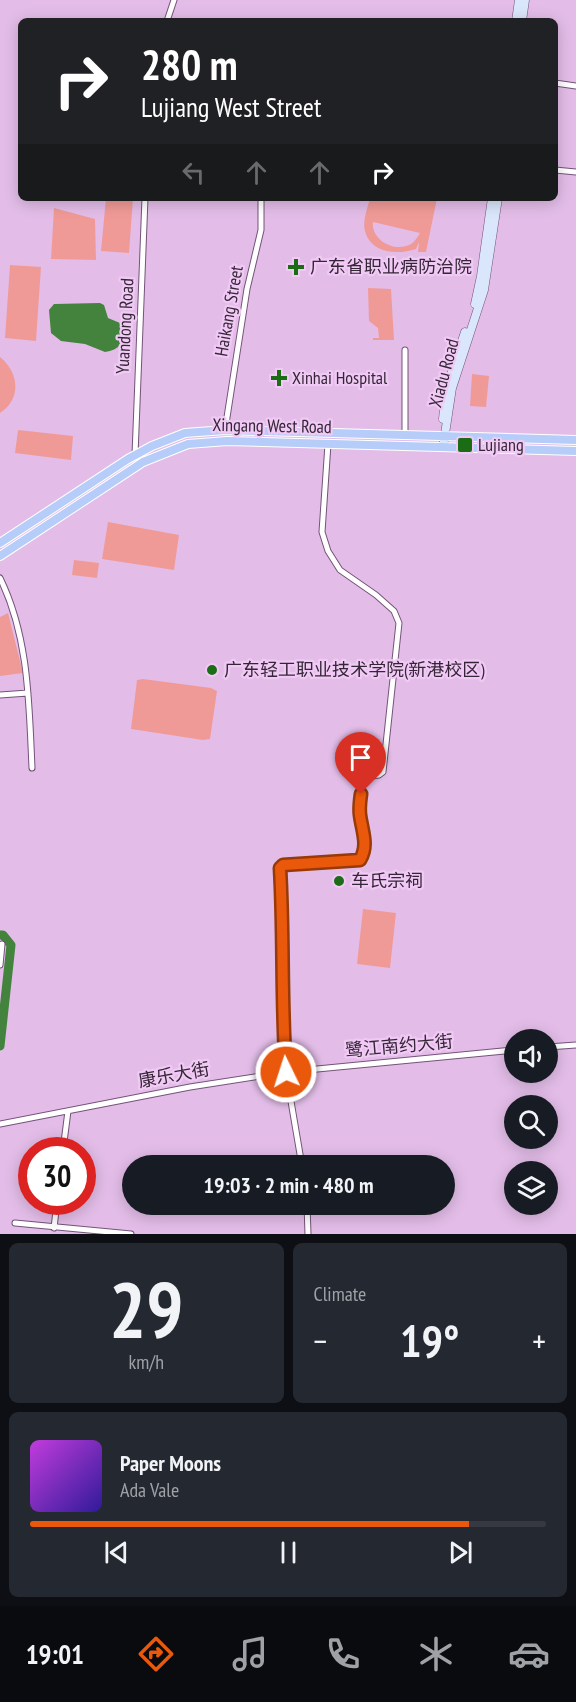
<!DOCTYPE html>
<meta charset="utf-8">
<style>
body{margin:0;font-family:"PT Sans Narrow","Noto Sans SC",sans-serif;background:#242831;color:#f1f3f6;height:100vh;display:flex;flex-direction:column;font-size:22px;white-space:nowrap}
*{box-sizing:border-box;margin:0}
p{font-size:20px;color:#9ea1a6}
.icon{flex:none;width:33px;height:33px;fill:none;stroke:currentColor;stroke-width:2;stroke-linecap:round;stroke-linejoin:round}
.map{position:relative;height:1234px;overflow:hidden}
.drawer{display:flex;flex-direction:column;gap:9px;padding:9px;background:#0d0f14;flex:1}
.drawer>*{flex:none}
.guide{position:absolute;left:18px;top:18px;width:540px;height:183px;border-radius:9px;box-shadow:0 3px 15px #0003;background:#202124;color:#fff;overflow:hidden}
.tools{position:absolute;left:504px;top:1029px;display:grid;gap:12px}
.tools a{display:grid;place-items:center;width:54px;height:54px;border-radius:50%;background:#171b24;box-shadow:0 3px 15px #0003;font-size:30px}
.speed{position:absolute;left:18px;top:1137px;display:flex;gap:12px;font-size:30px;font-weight:700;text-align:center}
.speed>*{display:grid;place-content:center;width:78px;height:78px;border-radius:50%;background:#171b24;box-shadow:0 3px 15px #0003;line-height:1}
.speed .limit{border:9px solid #d22;background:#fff;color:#111}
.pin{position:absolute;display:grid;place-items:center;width:51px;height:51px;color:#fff;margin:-62px -26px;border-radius:50% 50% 50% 0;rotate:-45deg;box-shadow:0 0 6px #0007}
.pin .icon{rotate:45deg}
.me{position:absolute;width:66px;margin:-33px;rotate:356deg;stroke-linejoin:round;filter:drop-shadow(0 0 4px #0008)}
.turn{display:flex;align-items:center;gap:21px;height:126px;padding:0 24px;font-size:27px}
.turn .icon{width:78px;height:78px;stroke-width:2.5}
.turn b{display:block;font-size:42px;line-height:51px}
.lanes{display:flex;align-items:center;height:57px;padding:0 24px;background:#0003;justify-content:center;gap:30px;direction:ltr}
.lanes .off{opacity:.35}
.big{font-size:45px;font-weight:700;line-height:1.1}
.drawer .tile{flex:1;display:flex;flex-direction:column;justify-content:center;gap:9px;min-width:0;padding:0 21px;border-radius:9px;background:#242831}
.drawer .dial{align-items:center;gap:0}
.dial b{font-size:78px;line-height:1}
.song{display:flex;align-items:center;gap:18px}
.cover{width:72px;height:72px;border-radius:9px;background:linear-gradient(135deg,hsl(290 70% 55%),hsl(250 70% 35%))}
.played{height:6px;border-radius:3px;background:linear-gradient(90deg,#ea580c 85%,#363941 85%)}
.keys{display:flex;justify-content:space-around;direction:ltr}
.heat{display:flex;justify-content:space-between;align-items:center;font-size:33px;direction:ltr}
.drawer .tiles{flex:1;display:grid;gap:9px;grid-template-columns:1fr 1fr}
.tile:last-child{grid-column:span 2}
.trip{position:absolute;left:122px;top:1155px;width:333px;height:60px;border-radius:30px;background:#171b24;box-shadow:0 3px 15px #0003;font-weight:700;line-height:60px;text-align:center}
.menu{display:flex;height:96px;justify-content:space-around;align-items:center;background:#090b0e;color:#9ea1a6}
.menu .icon{width:42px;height:42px}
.menu .selected{color:#ea580c}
.menu b{font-size:27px;color:#f1f3f6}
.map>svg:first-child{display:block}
.green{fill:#f09a97;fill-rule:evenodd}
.water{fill:#43833d}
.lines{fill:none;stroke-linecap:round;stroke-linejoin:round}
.river{stroke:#43833d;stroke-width:9}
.minor-casing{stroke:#745379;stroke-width:7}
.secondary-casing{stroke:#745379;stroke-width:9}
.primary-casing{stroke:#fff;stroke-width:10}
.minor{stroke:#fff;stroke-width:5}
.secondary{stroke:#dae6fb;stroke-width:8}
.primary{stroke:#b5cdf8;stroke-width:8}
.route-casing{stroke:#983908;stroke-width:15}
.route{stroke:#ea580c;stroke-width:10}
.poi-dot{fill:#1a6d15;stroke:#f0caf5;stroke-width:2}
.labels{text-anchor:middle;stroke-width:4.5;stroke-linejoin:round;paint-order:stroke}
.poi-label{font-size:18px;fill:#352637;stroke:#f0caf5;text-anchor:start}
.street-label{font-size:18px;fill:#352637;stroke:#f0caf5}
</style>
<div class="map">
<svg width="576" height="1234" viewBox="0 0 576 1234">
<rect width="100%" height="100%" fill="#e3bde8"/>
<path class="green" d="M106 198H133L129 253 101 251Z
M370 198H437L426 252H418L419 242 416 249C398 255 371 254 365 231 362 221 368 207 370 198ZM373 222 420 233C417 238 413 245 406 246 391 251 371 238 373 222Z
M54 208 95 219 96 260 51 259Z
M10 265 41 267 36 341 5 338Z
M368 288 391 289 394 340H373V338H379L378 328 369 321Z
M0 357C19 372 22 399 0 413Z
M472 374 489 376 486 407 470 406Z
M18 430 73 436 71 460 15 453Z
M108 522 179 535 174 570 102 559Z
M74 560 99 563 97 578 72 575Z
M8 613 23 673 0 676V617Z
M143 679 211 688 217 691 210 739 203 740 131 729 137 680Z
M363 909 396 913 390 968 357 964Z"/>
<path class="water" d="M100 303 104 305 108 318 120 323 125 328C126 342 119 350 105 352L85 344 61 341 51 333 49 310 54 304Z"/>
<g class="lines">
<path class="river" d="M0 935H3L11 945 0 1046"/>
<defs>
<path id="minor" d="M167 21 174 0
M555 83 576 86
M555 170 576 172
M225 430 247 289 261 230V198
M405 434V350
M135 455 145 198
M0 578C29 637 29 704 32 768
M0 695 28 693
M0 965 2 944
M548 1047 576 1045
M0 1124 190 1087 286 1072 514 1050
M63 1150 68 1111
M302 1166 286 1072 284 1041V925L280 868 283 865 360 860C370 844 360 829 359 812 359 801 362 788 363 777L379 775 383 772 399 623 394 611 376 595 340 570 328 551 322 532 328 444
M307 1204 308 1234
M15 1223 131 1234
M54 1228 57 1202"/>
<path id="secondary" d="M516 21 519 0
M522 21 525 0
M475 304 481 276 492 198
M443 419 446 390 465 332
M443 447 452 388 484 290 498 198"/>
<path id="primary" d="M0 543 128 459 152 446 185 433 225 430 576 440
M0 556 143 462 188 444 227 441 576 451"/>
</defs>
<use href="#minor" class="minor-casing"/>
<use href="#secondary" class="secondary-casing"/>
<use href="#primary" class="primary-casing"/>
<use href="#minor" class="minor"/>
<use href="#secondary" class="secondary"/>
<use href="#primary" class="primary"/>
</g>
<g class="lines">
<defs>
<path id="route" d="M286 1072C281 1004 284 936 280 868L283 865 360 860C369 845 362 831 360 815 359 808 360 801 361 794"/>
</defs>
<use href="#route" class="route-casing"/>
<use href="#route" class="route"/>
</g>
<g class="poi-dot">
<path d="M293 258h6v6h6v6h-6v6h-6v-6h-6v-6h6z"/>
<path d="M276 369h6v6h6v6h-6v6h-6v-6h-6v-6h6z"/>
<rect x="457" y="437" width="16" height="16" rx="3"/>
<circle cx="212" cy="670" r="6"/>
<circle cx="339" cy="881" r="6"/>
</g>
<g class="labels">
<g class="poi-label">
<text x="310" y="273">广东省职业病防治院</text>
<text x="292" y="384">Xinhai Hospital</text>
<text x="478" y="451">Lujiang</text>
<text x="224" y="676">广东轻工职业技术学院(新港校区)</text>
<text x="351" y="887">车氏宗祠</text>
</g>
<g class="street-label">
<text transform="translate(229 311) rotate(-80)" y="6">Haikang Street</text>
<text transform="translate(125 326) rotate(-87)" y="6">Yuandong Road</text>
<text transform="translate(444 373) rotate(-75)" y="6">Xiadu Road</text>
<text transform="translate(272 426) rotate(1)" y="6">Xingang West Road</text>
<text transform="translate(399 1046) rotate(-5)" y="6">鹭江南约大街</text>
<text transform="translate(174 1075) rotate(-10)" y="6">康乐大街</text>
</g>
</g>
</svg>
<div class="tools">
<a><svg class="icon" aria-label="sound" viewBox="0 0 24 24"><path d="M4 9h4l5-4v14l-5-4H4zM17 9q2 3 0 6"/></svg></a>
<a><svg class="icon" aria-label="search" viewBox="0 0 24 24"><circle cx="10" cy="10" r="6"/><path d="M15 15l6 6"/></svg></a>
<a><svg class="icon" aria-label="layers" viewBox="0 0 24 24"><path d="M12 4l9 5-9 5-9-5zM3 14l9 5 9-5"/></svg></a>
</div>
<div class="speed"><div class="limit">30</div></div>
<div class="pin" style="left:361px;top:794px;background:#d93025"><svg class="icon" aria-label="arrive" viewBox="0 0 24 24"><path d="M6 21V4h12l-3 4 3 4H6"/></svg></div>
<svg class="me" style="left:286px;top:1072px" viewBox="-20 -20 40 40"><circle r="17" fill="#ea580c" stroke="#fff" stroke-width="3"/><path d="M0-11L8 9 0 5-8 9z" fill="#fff"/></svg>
<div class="trip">19:03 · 2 min · 480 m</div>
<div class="guide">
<div class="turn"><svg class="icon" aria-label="right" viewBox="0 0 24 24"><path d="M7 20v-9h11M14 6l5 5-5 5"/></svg><div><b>280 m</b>Lujiang West Street</div></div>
<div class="lanes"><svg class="icon off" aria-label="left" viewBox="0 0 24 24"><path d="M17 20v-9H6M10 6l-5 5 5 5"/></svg><svg class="icon off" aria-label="ahead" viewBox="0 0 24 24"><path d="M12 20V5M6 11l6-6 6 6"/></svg><svg class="icon off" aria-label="ahead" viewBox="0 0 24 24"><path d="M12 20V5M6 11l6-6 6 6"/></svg><svg class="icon" aria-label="right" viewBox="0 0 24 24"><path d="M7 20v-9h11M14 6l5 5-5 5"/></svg></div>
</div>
</div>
<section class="drawer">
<div class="tiles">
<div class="tile dial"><b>29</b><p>km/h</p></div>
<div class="tile"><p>Climate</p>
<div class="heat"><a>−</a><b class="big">19°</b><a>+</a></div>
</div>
<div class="tile">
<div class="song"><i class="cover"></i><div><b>Paper Moons</b><p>Ada Vale</p></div></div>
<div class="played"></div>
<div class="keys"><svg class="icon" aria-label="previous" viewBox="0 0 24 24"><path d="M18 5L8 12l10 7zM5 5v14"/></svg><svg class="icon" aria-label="pause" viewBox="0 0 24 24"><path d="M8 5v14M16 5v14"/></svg><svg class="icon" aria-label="next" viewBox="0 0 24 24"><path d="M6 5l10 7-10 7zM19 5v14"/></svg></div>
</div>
</div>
</section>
<nav class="menu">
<b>19:01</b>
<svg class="icon selected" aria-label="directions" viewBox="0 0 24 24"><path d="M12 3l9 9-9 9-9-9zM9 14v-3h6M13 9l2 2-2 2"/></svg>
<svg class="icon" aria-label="music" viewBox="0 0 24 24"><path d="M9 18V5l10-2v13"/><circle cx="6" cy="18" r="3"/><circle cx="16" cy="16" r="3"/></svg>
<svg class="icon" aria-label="phone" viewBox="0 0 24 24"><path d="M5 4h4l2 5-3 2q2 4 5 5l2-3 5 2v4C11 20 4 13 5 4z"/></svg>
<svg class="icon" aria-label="climate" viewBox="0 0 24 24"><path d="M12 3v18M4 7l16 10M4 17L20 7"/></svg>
<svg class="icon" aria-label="car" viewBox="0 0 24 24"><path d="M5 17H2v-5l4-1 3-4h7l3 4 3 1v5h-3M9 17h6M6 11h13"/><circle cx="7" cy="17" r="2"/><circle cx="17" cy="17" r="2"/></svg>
</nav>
